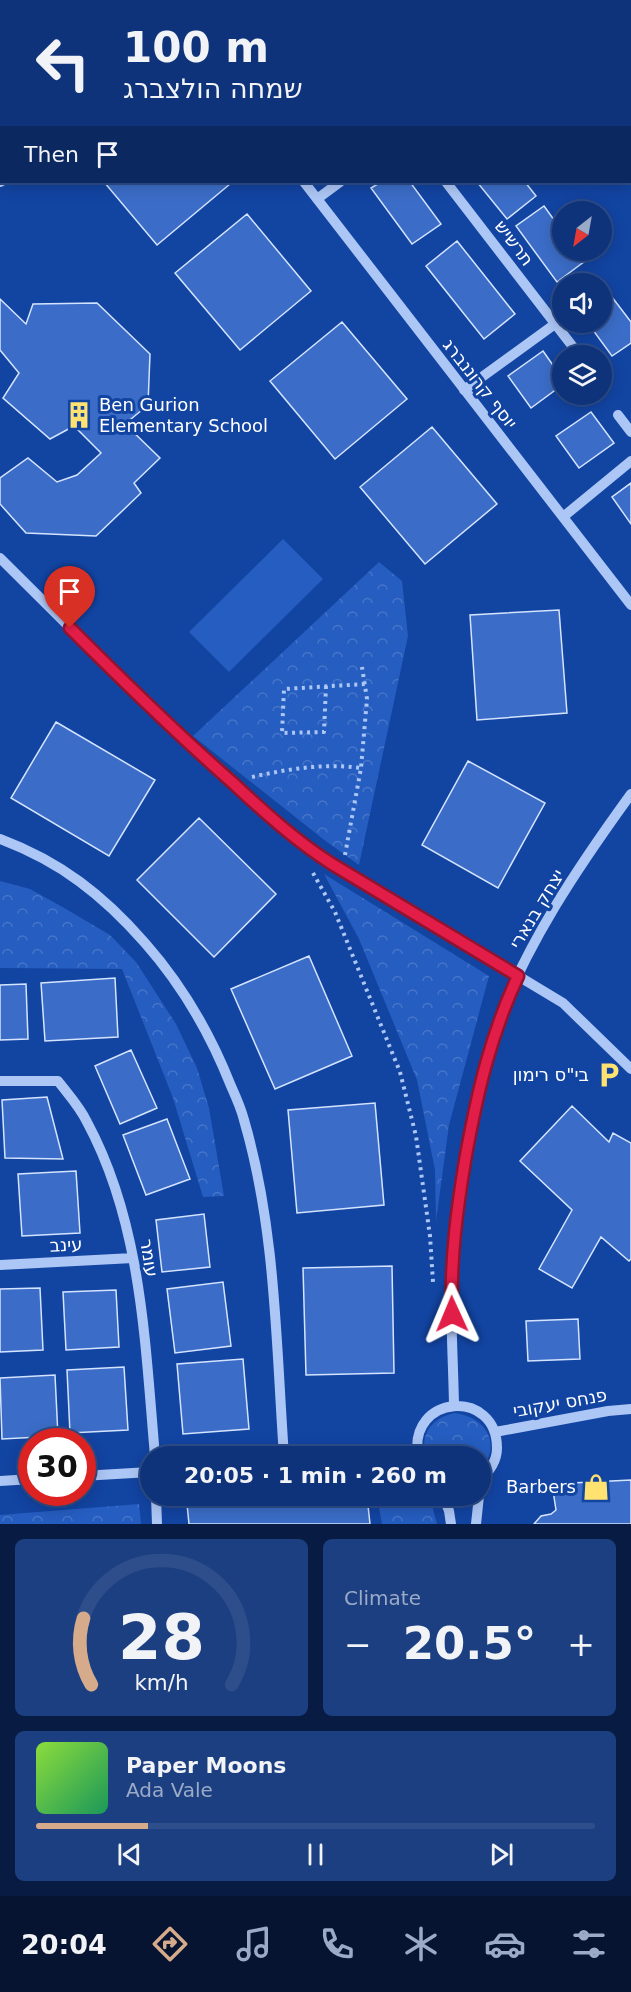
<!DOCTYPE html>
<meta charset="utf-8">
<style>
body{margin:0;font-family:"DejaVu Sans",Heebo,sans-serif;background:#1c3f81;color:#f1f3f6;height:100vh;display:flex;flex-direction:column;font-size:22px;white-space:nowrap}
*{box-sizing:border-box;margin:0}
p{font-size:20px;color:#9baac7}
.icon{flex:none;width:33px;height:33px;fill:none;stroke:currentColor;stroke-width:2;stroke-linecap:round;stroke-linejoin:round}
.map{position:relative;height:1524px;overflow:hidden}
.drawer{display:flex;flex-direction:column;gap:15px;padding:15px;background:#081c43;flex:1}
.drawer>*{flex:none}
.hud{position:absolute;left:0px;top:0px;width:632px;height:183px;box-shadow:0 3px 15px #0003,0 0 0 2px #2e4e8b;background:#0e337a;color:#f1f3f6;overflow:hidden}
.needle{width:39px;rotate:211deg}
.fabs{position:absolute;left:552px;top:201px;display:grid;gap:12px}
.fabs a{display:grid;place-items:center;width:60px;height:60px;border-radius:50%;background:#0e337a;box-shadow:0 3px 15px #0003,0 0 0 2px #2e4e8b;font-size:30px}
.speed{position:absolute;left:18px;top:1428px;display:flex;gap:12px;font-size:30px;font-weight:700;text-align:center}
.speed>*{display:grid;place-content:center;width:78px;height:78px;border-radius:50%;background:#0e337a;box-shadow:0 3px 15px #0003,0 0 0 2px #2e4e8b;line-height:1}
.speed .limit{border:9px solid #d22;background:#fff;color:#111}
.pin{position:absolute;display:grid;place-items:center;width:51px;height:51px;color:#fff;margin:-62px -26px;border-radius:50% 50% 50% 0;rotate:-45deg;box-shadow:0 0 6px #0007}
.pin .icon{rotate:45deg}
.me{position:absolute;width:66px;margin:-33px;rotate:359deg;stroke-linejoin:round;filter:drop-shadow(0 0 4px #0008)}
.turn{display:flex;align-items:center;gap:21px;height:126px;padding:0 24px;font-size:27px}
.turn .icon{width:78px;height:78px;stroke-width:2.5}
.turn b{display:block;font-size:42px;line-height:51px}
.then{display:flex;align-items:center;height:57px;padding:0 24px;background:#0003;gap:12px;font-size:22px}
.big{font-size:45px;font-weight:700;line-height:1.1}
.drawer .widget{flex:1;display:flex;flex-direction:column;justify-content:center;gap:9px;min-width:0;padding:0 21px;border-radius:9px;background:#1c3f81}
.drawer .dial{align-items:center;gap:0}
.dial svg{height:156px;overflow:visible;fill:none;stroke:#2e4e8b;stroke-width:7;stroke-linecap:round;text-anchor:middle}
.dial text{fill:#f1f3f6;stroke:none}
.song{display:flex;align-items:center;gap:18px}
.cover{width:72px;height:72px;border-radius:9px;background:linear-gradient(135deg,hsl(90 70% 55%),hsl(150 70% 35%))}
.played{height:6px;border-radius:3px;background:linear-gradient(90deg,#d6ab8b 20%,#2e4e8b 20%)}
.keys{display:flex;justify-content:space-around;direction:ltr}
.heat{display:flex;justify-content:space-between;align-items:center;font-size:33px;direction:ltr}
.drawer .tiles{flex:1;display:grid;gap:15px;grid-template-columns:1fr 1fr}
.widget:last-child{grid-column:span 2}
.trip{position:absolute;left:140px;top:1446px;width:351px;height:60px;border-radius:30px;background:#0e337a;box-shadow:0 3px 15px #0003,0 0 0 2px #2e4e8b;font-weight:700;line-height:60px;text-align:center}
.tab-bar{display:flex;height:96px;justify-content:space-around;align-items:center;background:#061431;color:#9baac7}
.tab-bar .icon{width:42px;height:42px}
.tab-bar .current{color:#d6ab8b}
.tab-bar b{font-size:27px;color:#f1f3f6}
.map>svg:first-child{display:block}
.park{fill:url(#park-crowns)}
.garden{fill:#255dc0}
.building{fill:#3b6dc8;stroke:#d5e4fe;stroke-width:1.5}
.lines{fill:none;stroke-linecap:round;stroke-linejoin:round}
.path{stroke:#acc6f5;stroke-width:4;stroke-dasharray:3 4.5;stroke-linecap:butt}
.minor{stroke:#acc6f5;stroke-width:10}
.route-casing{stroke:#92132f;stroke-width:15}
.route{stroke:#e11d48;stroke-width:10}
.labels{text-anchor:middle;stroke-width:6;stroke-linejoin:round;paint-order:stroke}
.street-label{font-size:18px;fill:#fff;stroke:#1244a2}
.poi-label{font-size:18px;fill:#fff;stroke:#1244a2;text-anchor:end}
</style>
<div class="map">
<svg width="631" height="1524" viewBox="0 0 631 1524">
<defs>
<pattern id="park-crowns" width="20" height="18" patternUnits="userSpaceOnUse" patternTransform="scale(1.5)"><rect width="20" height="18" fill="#255dc0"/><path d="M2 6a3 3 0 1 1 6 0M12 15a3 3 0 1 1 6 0" fill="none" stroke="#4675c9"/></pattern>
</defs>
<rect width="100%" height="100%" fill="#1244a2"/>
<path class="park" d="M379 562 402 581 408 636 359 865 323 839 193 736Z
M324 874 489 976 449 1125 436 1221 435 1170 417 1080 359 939Z
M0 881 30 889 66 909 110 935 136 962 176 1024 197 1068 209 1108 224 1196 203 1197 173 1098 122 969 0 968Z
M455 1413C486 1417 503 1445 480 1470V1456H426C419 1434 433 1417 455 1413Z
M377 1496H425L430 1498 437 1524H382Z
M139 1504 141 1524H0V1515Z"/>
<path class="garden" d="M283 539 323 579 229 672 189 632Z"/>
<path class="building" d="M310 0H378L379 2H308Z
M0 4 2 6 0 95Z
M104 182H228L230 184 157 245Z
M381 182H410L441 224 412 244 371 188Z
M477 182H525L536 196 507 219Z
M544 206 562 231V250H577L585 261 557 282 516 226Z
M247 214 311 291 240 350 175 273Z
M457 241 515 314 484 339 426 266Z
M599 280 631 322V343L612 356 587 322H602V284H594Z
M0 299 26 324 33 304 97 303 150 354 148 405 125 424 160 458 134 483 141 493 96 536 26 533 0 504V478L28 458 57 482 77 475 101 453 74 426 50 439 3 398 19 373 0 350Z
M342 322 407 399 335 459 270 381Z
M543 351 562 378V385L531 408 508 376Z
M591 412 614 443 579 468 556 436Z
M432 427 497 504 425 564 360 487Z
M631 483V524L612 497Z
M559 610 567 713 477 720 470 615Z
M56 722 155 780 109 856 11 798Z
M468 761 545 803 498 888 422 845Z
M199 818 276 894 214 957 137 880Z
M309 956 352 1056 275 1089 231 989Z
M115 978 118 1037 45 1041 41 983Z
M26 984 28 1039 0 1040V985Z
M131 1050 157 1108 120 1124 95 1066Z
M47 1097 63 1159 5 1158 2 1100Z
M375 1103 384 1205 297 1213 288 1110Z
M572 1106 609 1142 613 1133 631 1143V1259L629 1261 601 1237 572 1288 539 1269 572 1210 520 1161Z
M167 1119 190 1179 146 1195 123 1135Z
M76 1171 80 1233 22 1236 18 1174Z
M204 1214 210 1267 162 1272 156 1220Z
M392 1266 394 1373 306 1375 303 1268Z
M223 1282 231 1346 175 1353 167 1289Z
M40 1288 43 1350 0 1352V1289Z
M116 1290 119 1347 66 1350 63 1292Z
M578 1319 580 1359 528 1361 526 1321Z
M243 1359 249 1429 183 1434 177 1364Z
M124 1367 128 1430 70 1433 67 1370Z
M55 1375 58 1436 2 1439 0 1378Z
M631 1480V1524H534L541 1516 551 1514 556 1510 552 1484Z
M288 1496H367L370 1524H189L187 1504Z"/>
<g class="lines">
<path class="path" d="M447 2 449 0
M326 686 324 732 282 733 284 689 365 684
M252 777C288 769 324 763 361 768
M345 855 361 768 367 699 362 667
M313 873 335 912 400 1072 416 1136 430 1236 433 1282"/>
<path class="minor" d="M165 0 166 2
M630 2 631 4
M0 182 2 181
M304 182 631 605
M446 182 580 356
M317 199 340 182
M464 390 555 324
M618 415 631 432
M563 517 631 461
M0 558 168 725 276 821 322 858 563 1003 631 1069
M0 839C61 862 103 895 145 943 183 986 210 1033 231 1086 236 1097 241 1108 244 1120 276 1229 276 1344 284 1456
M0 1081H58C68 1094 80 1107 87 1122 142 1224 145 1344 155 1456
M0 1265 133 1258
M454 1405C453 1353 449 1299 453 1247 456 1209 463 1172 470 1135 476 1099 483 1063 495 1029 526 944 578 867 631 794
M495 1432 608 1411 631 1409
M401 1456H417
M418 1456C408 1394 497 1388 497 1448 497 1460 490 1472 480 1479
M82 1476 150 1472
M0 1481 32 1479
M156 1496 157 1524
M443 1496 449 1511 451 1524
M476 1524 479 1496"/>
</g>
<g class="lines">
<defs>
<path id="route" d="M70 628C123 681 176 733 233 783 264 812 296 841 332 864L518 976C490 1037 478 1090 466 1155 457 1208 450 1260 452 1314"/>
</defs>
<use href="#route" class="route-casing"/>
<use href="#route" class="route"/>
</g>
<defs>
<symbol id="building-bare" viewBox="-9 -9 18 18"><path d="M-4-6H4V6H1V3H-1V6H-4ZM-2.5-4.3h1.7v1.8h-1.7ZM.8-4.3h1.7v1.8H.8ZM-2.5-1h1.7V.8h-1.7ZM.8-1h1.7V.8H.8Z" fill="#ffe270" stroke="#1244a2" stroke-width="2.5" paint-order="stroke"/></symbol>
<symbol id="parking-bare" viewBox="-9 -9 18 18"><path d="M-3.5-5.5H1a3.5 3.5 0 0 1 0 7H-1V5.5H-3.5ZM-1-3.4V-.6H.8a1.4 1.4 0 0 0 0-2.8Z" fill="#ffe270" stroke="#1244a2" stroke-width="2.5" paint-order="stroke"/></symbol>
<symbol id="shop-bare" viewBox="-9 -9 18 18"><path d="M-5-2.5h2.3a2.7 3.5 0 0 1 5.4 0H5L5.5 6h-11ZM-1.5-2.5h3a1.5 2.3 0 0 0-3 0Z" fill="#ffe270" stroke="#1244a2" stroke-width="2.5" paint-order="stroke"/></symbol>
</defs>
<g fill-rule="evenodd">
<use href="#building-bare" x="60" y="396" width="38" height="38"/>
<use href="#parking-bare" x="590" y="1056" width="38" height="38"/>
<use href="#shop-bare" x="577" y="1468" width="38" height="38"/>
</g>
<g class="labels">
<g class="street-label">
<text transform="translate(514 243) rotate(53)" y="6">תרשיש</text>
<text transform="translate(480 384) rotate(52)" y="6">יוסף קרוננברג</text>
<text transform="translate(537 909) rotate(-59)" y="6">יצחק בנארי</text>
<text transform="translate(66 1245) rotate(-3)" y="6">עינב</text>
<text transform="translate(149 1258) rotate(81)" y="6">עומר</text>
<text transform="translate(560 1403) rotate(-10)" y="6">פנחס יעקובי</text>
</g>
<g class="poi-label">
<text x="99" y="411" text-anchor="start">Ben Gurion<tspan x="99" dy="21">Elementary School</tspan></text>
<text x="589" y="1081">בי"ס רימון</text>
<text x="576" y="1493">Barbers</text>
</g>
</g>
</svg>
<div class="fabs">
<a><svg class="needle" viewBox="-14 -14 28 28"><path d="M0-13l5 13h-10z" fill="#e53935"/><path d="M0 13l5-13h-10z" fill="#9baac7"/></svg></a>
<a><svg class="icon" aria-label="sound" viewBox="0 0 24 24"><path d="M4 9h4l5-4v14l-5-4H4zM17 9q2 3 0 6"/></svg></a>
<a><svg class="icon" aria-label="layers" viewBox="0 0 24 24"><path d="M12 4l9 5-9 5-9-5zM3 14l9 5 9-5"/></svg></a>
</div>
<div class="speed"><div class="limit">30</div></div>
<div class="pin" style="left:70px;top:628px;background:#d93025"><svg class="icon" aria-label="arrive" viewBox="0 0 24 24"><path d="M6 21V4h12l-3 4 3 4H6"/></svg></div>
<svg class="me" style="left:452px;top:1314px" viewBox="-20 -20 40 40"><path d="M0-17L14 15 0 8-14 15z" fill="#e11d48" stroke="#fff" stroke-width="4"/></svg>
<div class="trip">20:05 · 1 min · 260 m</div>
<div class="hud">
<div class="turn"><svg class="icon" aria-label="left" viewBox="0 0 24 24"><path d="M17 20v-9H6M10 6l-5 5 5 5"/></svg><div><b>100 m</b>שמחה הולצברג</div></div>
<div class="then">Then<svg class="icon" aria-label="arrive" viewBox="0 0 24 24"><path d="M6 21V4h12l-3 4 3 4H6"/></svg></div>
</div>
</div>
<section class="drawer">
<div class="tiles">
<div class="widget dial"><svg viewBox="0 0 100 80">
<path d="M14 69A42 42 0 1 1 86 69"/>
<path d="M14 69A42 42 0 0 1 10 35" stroke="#d6ab8b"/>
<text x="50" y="56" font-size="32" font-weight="700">28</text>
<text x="50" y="72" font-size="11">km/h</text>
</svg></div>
<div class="widget"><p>Climate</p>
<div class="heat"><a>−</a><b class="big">20.5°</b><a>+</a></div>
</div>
<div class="widget">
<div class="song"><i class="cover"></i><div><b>Paper Moons</b><p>Ada Vale</p></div></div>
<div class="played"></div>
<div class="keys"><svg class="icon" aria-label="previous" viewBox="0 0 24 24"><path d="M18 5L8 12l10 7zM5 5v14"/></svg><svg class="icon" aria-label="pause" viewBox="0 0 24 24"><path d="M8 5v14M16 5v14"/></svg><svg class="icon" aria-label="next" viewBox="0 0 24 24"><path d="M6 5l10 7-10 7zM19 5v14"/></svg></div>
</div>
</div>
</section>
<nav class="tab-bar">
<b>20:04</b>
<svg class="icon current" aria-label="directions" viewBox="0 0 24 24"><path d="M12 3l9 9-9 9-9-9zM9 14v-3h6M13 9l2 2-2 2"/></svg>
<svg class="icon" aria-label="music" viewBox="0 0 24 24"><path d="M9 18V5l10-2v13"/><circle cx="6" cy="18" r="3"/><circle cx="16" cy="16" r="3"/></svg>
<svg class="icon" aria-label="phone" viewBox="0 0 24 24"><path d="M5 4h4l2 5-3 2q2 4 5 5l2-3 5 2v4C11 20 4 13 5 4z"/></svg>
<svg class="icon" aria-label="climate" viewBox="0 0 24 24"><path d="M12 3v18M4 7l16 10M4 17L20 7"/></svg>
<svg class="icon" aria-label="car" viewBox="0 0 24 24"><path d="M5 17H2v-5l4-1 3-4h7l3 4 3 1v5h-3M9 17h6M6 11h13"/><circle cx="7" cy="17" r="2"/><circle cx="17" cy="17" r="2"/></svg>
<svg class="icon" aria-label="filters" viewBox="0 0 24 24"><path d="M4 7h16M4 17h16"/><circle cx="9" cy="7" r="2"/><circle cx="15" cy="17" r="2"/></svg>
</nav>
